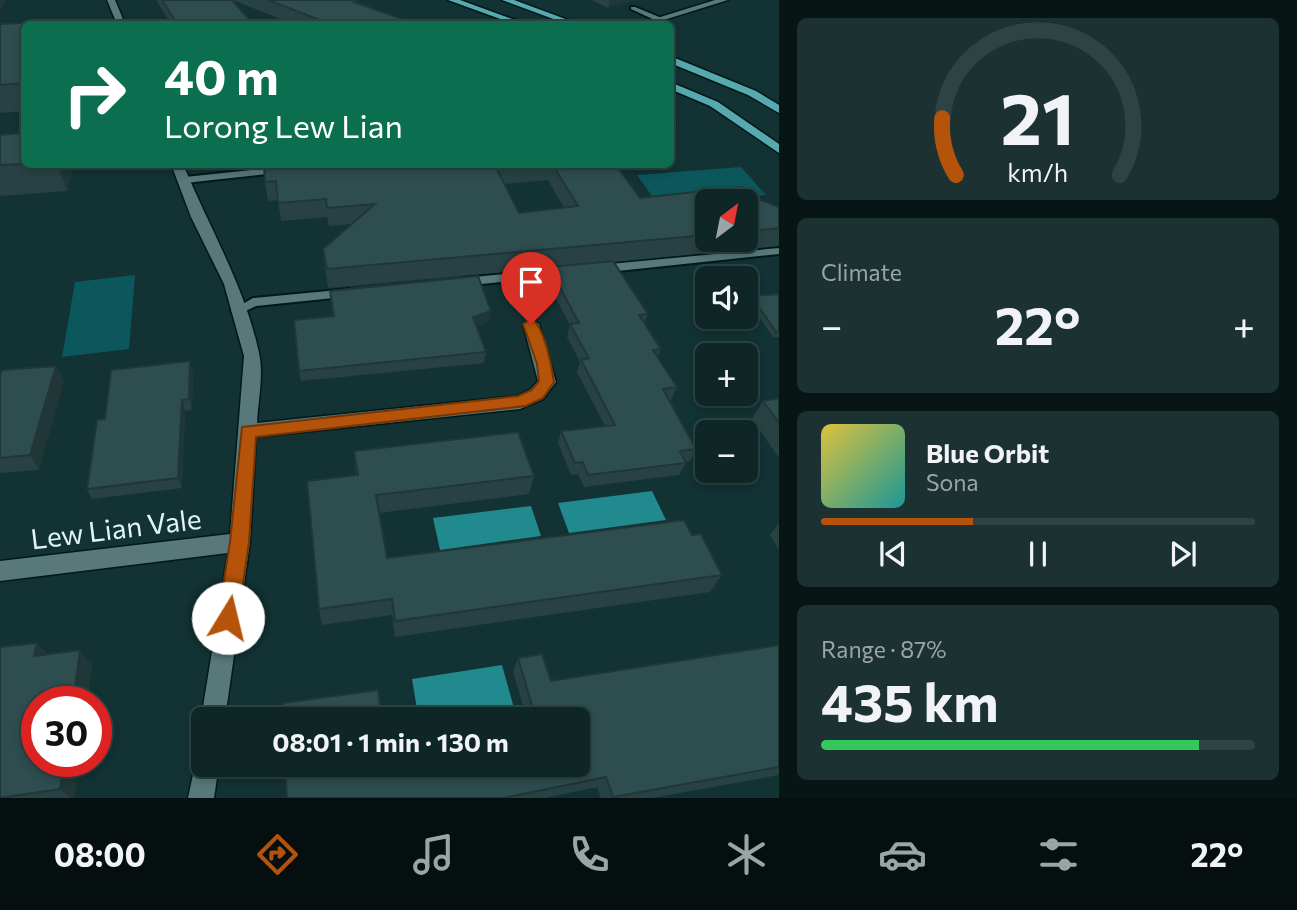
<!DOCTYPE html>
<meta charset="utf-8">
<style>
body{margin:0;font-family:Commissioner,sans-serif;background:#1c3232;color:#f1f3f6;height:100vh;display:flex;flex-direction:column;font-size:26px;white-space:nowrap}
*{box-sizing:border-box;margin:0}
p{font-size:23px;color:#9ba5a7}
.icon{flex:none;width:38px;height:38px;fill:none;stroke:currentColor;stroke-width:2;stroke-linecap:round;stroke-linejoin:round}
.map{position:relative;flex:1;overflow:hidden}
.drawer{display:flex;flex-direction:column;gap:18px;padding:18px;background:#081515;width:518px}
.drawer>*{flex:none}
.top-card{position:absolute;left:21px;top:21px;width:653px;height:147px;border-radius:10px;box-shadow:0 4px 10px #0003,0 0 0 2px #2e4343;background:#0b6e4f;color:#fff;overflow:hidden}
.needle{width:46px;rotate:32deg}
.tools{position:absolute;left:695px;top:189px;display:grid;gap:14px}
.tools a{display:grid;place-items:center;width:63px;height:63px;border-radius:10px;background:#0e2626;box-shadow:0 4px 10px #0003,0 0 0 2px #2e4343;font-size:35px}
.speed{position:absolute;left:21px;top:686px;display:flex;gap:14px;font-size:35px;font-weight:700;text-align:center}
.speed>*{display:grid;place-content:center;width:91px;height:91px;border-radius:50%;background:#0e2626;box-shadow:0 4px 10px #0003,0 0 0 2px #2e4343;line-height:1}
.speed .limit{border:10px solid #d22;background:#fff;color:#111}
.pin{position:absolute;display:grid;place-items:center;width:60px;height:60px;color:#fff;margin:-72px -30px;border-radius:50% 50% 50% 0;rotate:-45deg;box-shadow:0 0 7px #0007}
.pin .icon{rotate:45deg}
.me{position:absolute;width:77px;margin:-38px;rotate:9deg;stroke-linejoin:round;filter:drop-shadow(0 0 5px #0008)}
.turn{display:flex;align-items:center;gap:24px;height:147px;padding:0 28px;font-size:32px}
.turn .icon{width:91px;height:91px;stroke-width:2.5}
.turn b{display:block;font-size:49px;line-height:60px}
.big{font-size:52px;font-weight:700;line-height:1.1}
.drawer .card{flex:1;display:flex;flex-direction:column;justify-content:center;gap:10px;min-width:0;padding:0 24px;border-radius:10px;background:#1c3232}
.drawer .dial{align-items:center;gap:0}
.dial svg{height:182px;overflow:visible;fill:none;stroke:#2e4343;stroke-width:7;stroke-linecap:round;text-anchor:middle}
.dial text{fill:#f1f3f6;stroke:none}
.song{display:flex;align-items:center;gap:21px}
.cover{width:84px;height:84px;border-radius:10px;background:linear-gradient(135deg,hsl(50 70% 55%),hsl(180 70% 35%))}
.played{height:7px;border-radius:4px;background:linear-gradient(90deg,#b45309 35%,#2e4343 35%)}
.keys{display:flex;justify-content:space-around;direction:ltr}
.heat{display:flex;justify-content:space-between;align-items:center;font-size:38px;direction:ltr}
.charge{height:10px;border-radius:5px;background:linear-gradient(90deg,#34c759 87%,#2e4343 0)}
.trip{position:absolute;left:191px;top:707px;width:399px;height:70px;border-radius:10px;background:#0e2626;box-shadow:0 4px 10px #0003,0 0 0 2px #2e4343;font-weight:700;line-height:70px;text-align:center}
.tabs{display:flex;height:112px;justify-content:space-around;align-items:center;background:#060f0f;color:#9ba5a7}
.tabs .icon{width:49px;height:49px}
.tabs .active{color:#b45309}
.tabs b{font-size:32px;color:#f1f3f6}
main{display:flex;flex:1;min-height:0}
.map>svg:first-child{display:block}
.green{fill:#0b575b}
.water{fill:#208a8f}
.lines{fill:none;stroke-linecap:round;stroke-linejoin:round}
.service-casing{stroke:#00191b;stroke-width:4}
.minor-casing{stroke:#00191b;stroke-width:3}
.primary-casing{stroke:#00191b;stroke-width:3}
.service{fill:#58787a;fill-rule:evenodd}
.minor{fill:#58787a;fill-rule:evenodd}
.primary{fill:#57a9ae;fill-rule:evenodd}
.wall{fill:#284244;fill-rule:evenodd}
.shaded-wall{fill:#203637}
.building{fill:#2e4d4f;stroke:#203637;stroke-width:2}
.route{fill:#b45309;stroke:#753606;stroke-width:2}
.labels{text-anchor:middle;stroke-width:7;stroke-linejoin:round;paint-order:stroke}
.near-street-label{font-size:28px;fill:#e3f4f5;stroke:#123233}
</style>
<main>
<div class="map">
<svg width="779" height="798" viewBox="0 0 779 798">
<rect width="100%" height="100%" fill="#123233"/>
<path class="green" d="M741 167 766 195 657 203 637 175Z
M135 275 129 349 62 357 75 282Z"/>
<path class="water" d="M652 491 666 520 569 533 558 503Z
M531 506 541 536 440 550 433 518Z
M502 665 517 719H432L417 709 412 679Z"/>
<g class="lines">
<defs>
<path id="service" d="M631 7H635L664 19 657 21 631 9Z
M281 167 286 170 285 172 185 183 180 180 185 177Z
M779 248V254L599 273 593 269 599 265Z
M565 268 569 269V275L463 286 457 282 463 278Z
M349 289 355 293 353 296 256 306 237 315 231 311 253 298Z"/>
<path id="minor" d="M107 0H115L125 24H117Z
M715 0H728L651 24H638Z
M171 164H183C209 227 245 287 259 353 264 374 258 402 257 423L517 396 531 389 538 381 523 324 531 319 539 324 556 382 543 399 520 409 256 437 250 542 225 719H203V725L201 719 228 553 0 581V561L230 534 244 356 224 284 191 217Z
M203 753V765H219L214 798H188L197 756Z"/>
<path id="primary" d="M448 0H460L526 24H514Z
M502 0H514L579 24H567Z
M670 56 756 91 779 105V113L748 95 670 63Z
M670 82 718 102 779 144V153L710 106 670 89Z"/>
</defs>
<use href="#service" class="service-casing"/>
<use href="#minor" class="minor-casing"/>
<use href="#primary" class="primary-casing"/>
<use href="#service" class="service"/>
<use href="#minor" class="minor"/>
<use href="#primary" class="primary"/>
</g>
<path class="wall" d="M156 0H232L253 24H171Z
M233 0H353L356 1V3L417 24H293Z
M591 0H635L608 8Z
M0 24H24V111L0 113Z
M24 133V164H74L67 191 0 196V135Z
M385 164H653L617 167 640 198 750 196 779 208V246L614 262 648 314 644 324 661 349 657 357 677 387 671 400H669L696 449 690 461 685 462 686 463 679 475 584 487 578 474 571 475 558 443 561 431 605 426 577 372 580 362 567 337 570 325 546 280 549 268 328 288 325 268 323 249 352 224 329 226 327 217 281 221 278 200 268 201 265 182 386 167ZM548 180 564 208 519 213 505 184ZM707 201H746V240H707Z
M330 291 491 311 489 321 477 326 486 352 484 363 301 381 299 371 333 316Z
M779 294V337H773L748 301 751 296Z
M190 361 193 372 192 410 185 411 182 488 92 499 87 489 105 419Z
M56 366 64 381 39 470 0 473V374Z
M779 398V458L752 419 763 401Z
M354 451 534 476 529 494 379 513 387 558 692 535 722 575 710 592 395 637 392 615 322 625 319 609 356 476Z
M779 523V550L770 535Z
M37 643 47 654 92 665 87 702H37V761H79L74 798H0Z
M779 645V775L652 798H601L597 787 545 798H287L578 765V719H527L513 672 518 658 551 681Z"/>
<path class="shaded-wall" d="M0 0H6L0 12Z
M610 0H635L608 8Z
M57 164H74L67 191Z
M491 311 489 321 472 328 473 317Z
M190 361 193 372 192 410 189 399Z
M56 366 64 381 39 470 30 455Z
M182 400 185 411 182 488 178 478Z
M37 643 50 658 34 656Z
M80 650 92 665 87 702H73Z
M64 761H79L74 798H71L60 789Z"/>
<path class="building" d="M162 0H232L253 24H177Z
M268 0H353L356 1 354 2 417 24H330Z
M59 21 57 24H24V83L0 85V24Z
M670 124 675 128 670 134Z
M24 133V164L0 165V135Z
M264 164H376L377 167 389 166V164H527L496 167 519 213 578 206 552 164H615L640 198 741 187 750 196 777 206 779 208V228L746 232V201H707V235L327 269 323 249 375 204 327 208 326 199 278 203 276 181 265 182Z
M613 261 648 314 639 315 661 349 653 350 677 387 663 389 696 449 680 451 686 463 588 475 583 462 575 463 561 431 615 425 581 360 589 358 570 324 579 323 549 267Z
M478 276 491 311 473 317 486 352 299 371 294 320 334 316 330 291Z
M779 294V331L776 332 751 296Z
M190 361 189 399 182 400 178 478 87 489 97 420 105 419 111 370Z
M56 366 30 455 0 458V374L2 370Z
M779 398V423L763 401Z
M518 432 534 476 376 495 387 558 684 520 692 535 701 534 722 575 395 621 392 599 319 609 307 481 358 475 354 451Z
M37 643 34 656 80 650 73 702H37V761H64L60 789 0 798V647Z
M779 645V767L613 797 606 777 503 798H287L285 765H578V719H536L518 658 542 654 551 681Z
M378 690 382 719H284L283 703Z"/>
<path class="route" d="M531 319C544 324 552 368 554 382L543 398 526 406 256 437 249 542 238 618 235 625 228 628 221 625 218 618 230 542 242 427 518 396 532 390 539 381 537 364 523 324Z"/>
<g class="labels">
<g class="near-street-label">
<text transform="translate(116 529) rotate(-7)" y="10">Lew Lian Vale</text>
</g>
</g>
</svg>
<div class="tools">
<a><svg class="needle" viewBox="-14 -14 28 28"><path d="M0-13l5 13h-10z" fill="#e53935"/><path d="M0 13l5-13h-10z" fill="#9ba5a7"/></svg></a>
<a><svg class="icon" aria-label="sound" viewBox="0 0 24 24"><path d="M4 9h4l5-4v14l-5-4H4zM17 9q2 3 0 6"/></svg></a>
<a>+</a>
<a>−</a>
</div>
<div class="speed"><div class="limit">30</div></div>
<div class="pin" style="left:531px;top:324px;background:#d93025"><svg class="icon" aria-label="arrive" viewBox="0 0 24 24"><path d="M6 21V4h12l-3 4 3 4H6"/></svg></div>
<svg class="me" style="left:228px;top:618px" viewBox="-20 -20 40 40"><circle r="19" fill="#fff"/><path d="M0-13L10 11 0 6-10 11z" fill="#b45309"/></svg>
<div class="trip">08:01 · 1 min · 130 m</div>
<div class="top-card">
<div class="turn"><svg class="icon" aria-label="right" viewBox="0 0 24 24"><path d="M7 20v-9h11M14 6l5 5-5 5"/></svg><div><b>40 m</b>Lorong Lew Lian</div></div>
</div>
</div>
<section class="drawer">
<div class="card dial"><svg viewBox="0 0 100 80">
<path d="M14 69A42 42 0 1 1 86 69"/>
<path d="M14 69A42 42 0 0 1 8 44" stroke="#b45309"/>
<text x="50" y="56" font-size="32" font-weight="700">21</text>
<text x="50" y="72" font-size="11">km/h</text>
</svg></div>
<div class="card"><p>Climate</p>
<div class="heat"><a>−</a><b class="big">22°</b><a>+</a></div>
</div>
<div class="card">
<div class="song"><i class="cover"></i><div><b>Blue Orbit</b><p>Sona</p></div></div>
<div class="played"></div>
<div class="keys"><svg class="icon" aria-label="previous" viewBox="0 0 24 24"><path d="M18 5L8 12l10 7zM5 5v14"/></svg><svg class="icon" aria-label="pause" viewBox="0 0 24 24"><path d="M8 5v14M16 5v14"/></svg><svg class="icon" aria-label="next" viewBox="0 0 24 24"><path d="M6 5l10 7-10 7zM19 5v14"/></svg></div>
</div>
<div class="card"><p>Range · 87%</p><b class="big">435 km</b><div class="charge"></div></div>
</section>
</main>
<nav class="tabs">
<b>08:00</b>
<svg class="icon active" aria-label="directions" viewBox="0 0 24 24"><path d="M12 3l9 9-9 9-9-9zM9 14v-3h6M13 9l2 2-2 2"/></svg>
<svg class="icon" aria-label="music" viewBox="0 0 24 24"><path d="M9 18V5l10-2v13"/><circle cx="6" cy="18" r="3"/><circle cx="16" cy="16" r="3"/></svg>
<svg class="icon" aria-label="phone" viewBox="0 0 24 24"><path d="M5 4h4l2 5-3 2q2 4 5 5l2-3 5 2v4C11 20 4 13 5 4z"/></svg>
<svg class="icon" aria-label="climate" viewBox="0 0 24 24"><path d="M12 3v18M4 7l16 10M4 17L20 7"/></svg>
<svg class="icon" aria-label="car" viewBox="0 0 24 24"><path d="M5 17H2v-5l4-1 3-4h7l3 4 3 1v5h-3M9 17h6M6 11h13"/><circle cx="7" cy="17" r="2"/><circle cx="17" cy="17" r="2"/></svg>
<svg class="icon" aria-label="filters" viewBox="0 0 24 24"><path d="M4 7h16M4 17h16"/><circle cx="9" cy="7" r="2"/><circle cx="15" cy="17" r="2"/></svg>
<b>22°</b>
</nav>
